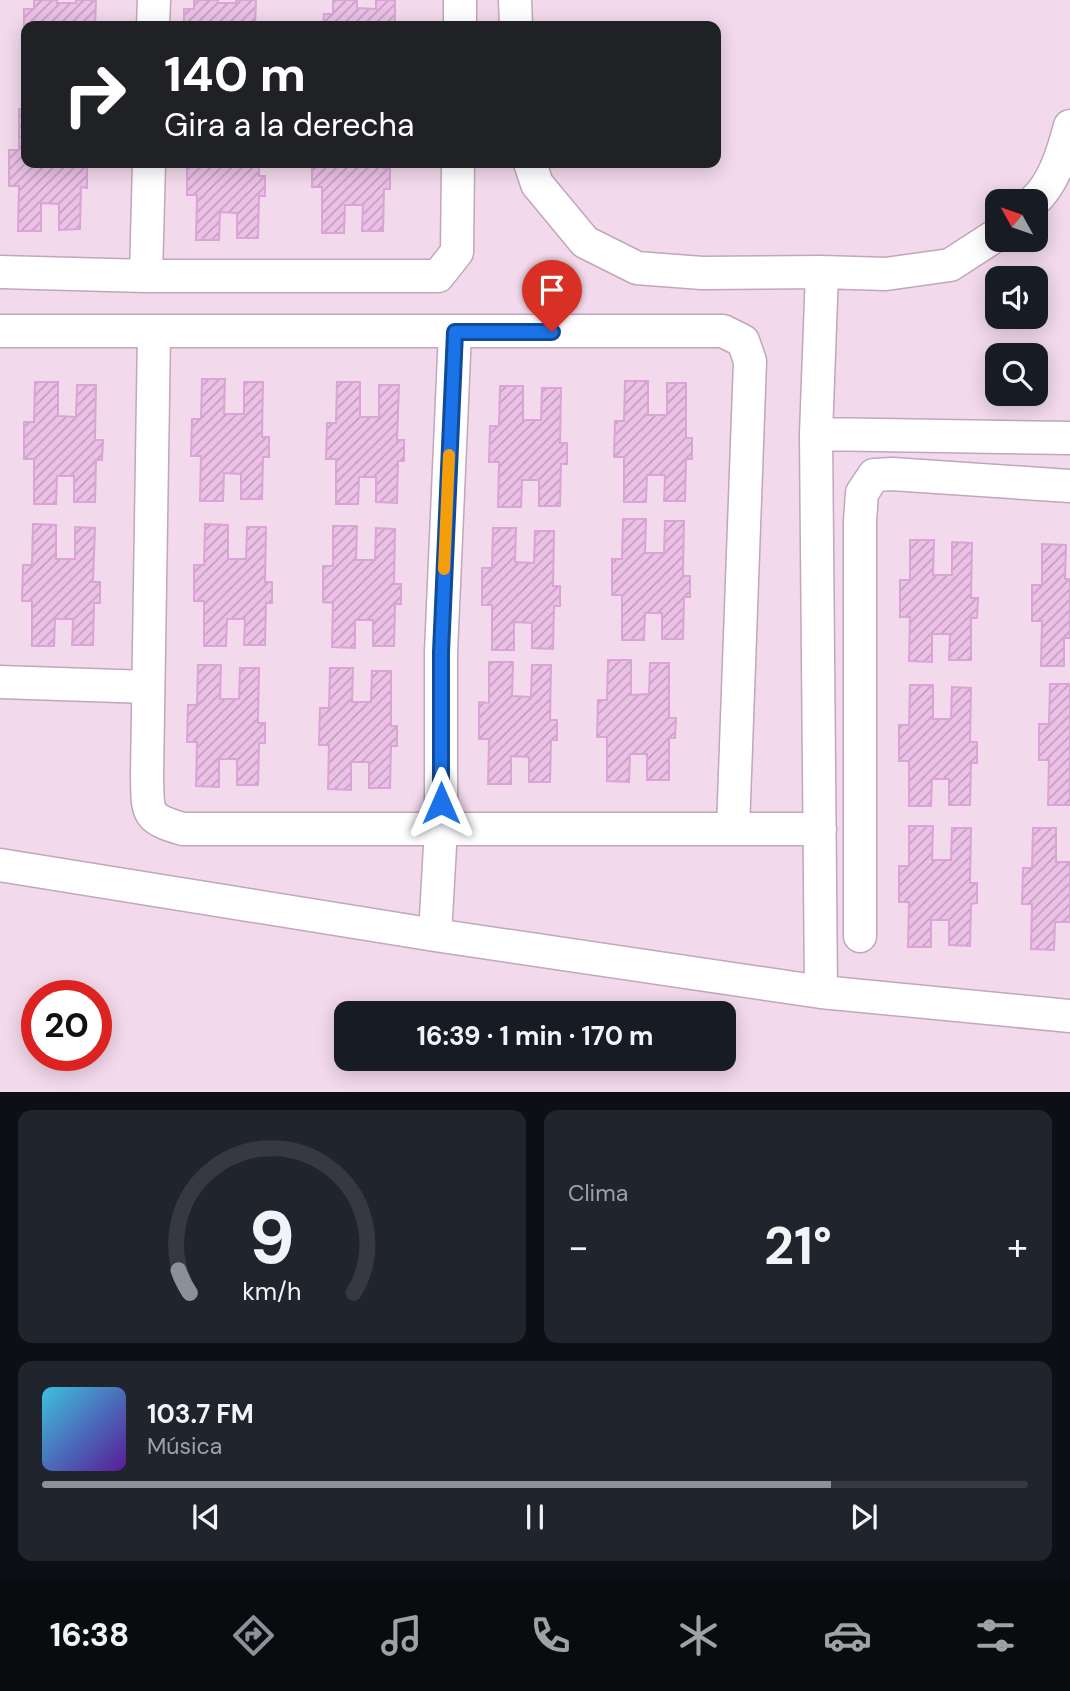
<!DOCTYPE html>
<html lang="es">
<meta charset="utf-8">
<style>
body{margin:0;font-family:"DM Sans",sans-serif;background:#20242c;color:#f1f3f6;height:100vh;display:flex;flex-direction:column;font-size:26px;white-space:nowrap}
*{box-sizing:border-box;margin:0}
p{font-size:23px;color:#9ea1a6}
.icon{flex:none;width:38px;height:38px;fill:none;stroke:currentColor;stroke-width:2;stroke-linecap:round;stroke-linejoin:round}
.map{position:relative;height:1092px;overflow:hidden}
.drawer{display:flex;flex-direction:column;gap:18px;padding:18px;background:#0d0f14;flex:1}
.drawer>*{flex:none}
.hud{position:absolute;left:21px;top:21px;width:700px;height:147px;border-radius:14px;box-shadow:0 4px 18px #0003;background:#202124;color:#fff;overflow:hidden}
.needle{width:46px;rotate:310deg}
.tools{position:absolute;left:985px;top:189px;display:grid;gap:14px}
.tools a{display:grid;place-items:center;width:63px;height:63px;border-radius:14px;background:#171b24;box-shadow:0 4px 18px #0003;font-size:35px}
.speed{position:absolute;left:21px;top:980px;display:flex;gap:14px;font-size:35px;font-weight:700;text-align:center}
.speed>*{display:grid;place-content:center;width:91px;height:91px;border-radius:50%;background:#171b24;box-shadow:0 4px 18px #0003;line-height:1}
.speed .limit{border:10px solid #d22;background:#fff;color:#111}
.pin{position:absolute;display:grid;place-items:center;width:60px;height:60px;color:#fff;margin:-72px -30px;border-radius:50% 50% 50% 0;rotate:-45deg;box-shadow:0 0 7px #0007}
.pin .icon{rotate:45deg}
.me{position:absolute;width:77px;margin:-38px;rotate:0deg;stroke-linejoin:round;filter:drop-shadow(0 0 5px #0008)}
.turn{display:flex;align-items:center;gap:24px;height:147px;padding:0 28px;font-size:32px}
.turn .icon{width:91px;height:91px;stroke-width:2.5}
.turn b{display:block;font-size:49px;line-height:60px}
.big{font-size:52px;font-weight:700;line-height:1.1}
.drawer .card{flex:1;display:flex;flex-direction:column;justify-content:center;gap:10px;min-width:0;padding:0 24px;border-radius:14px;background:#20242c}
.drawer .dial{align-items:center;gap:0}
.dial svg{height:182px;overflow:visible;fill:none;stroke:#363941;stroke-width:7;stroke-linecap:round;text-anchor:middle}
.dial text{fill:#f1f3f6;stroke:none}
.song{display:flex;align-items:center;gap:21px}
.cover{width:84px;height:84px;border-radius:10px;background:linear-gradient(135deg,hsl(190 70% 55%),hsl(270 70% 35%))}
.played{height:7px;border-radius:4px;background:linear-gradient(90deg,#8c9099 80%,#363941 80%)}
.keys{display:flex;justify-content:space-around;direction:ltr}
.heat{display:flex;justify-content:space-between;align-items:center;font-size:38px;direction:ltr}
.drawer .tiles{flex:1;display:grid;gap:18px;grid-template-columns:1fr 1fr}
.card:last-child{grid-column:span 2}
.trip{position:absolute;left:334px;top:1001px;width:402px;height:70px;border-radius:14px;background:#171b24;box-shadow:0 4px 18px #0003;font-weight:700;line-height:70px;text-align:center}
.tab-bar{display:flex;height:112px;justify-content:space-around;align-items:center;background:#090b0e;color:#9ea1a6}
.tab-bar .icon{width:49px;height:49px}
.tab-bar .current{color:#8c9099}
.tab-bar b{font-size:32px;color:#f1f3f6}
.map>svg:first-child{display:block}
.residential{fill:#f2d9eb;fill-rule:evenodd}
.building{fill:url(#building-hatch);stroke:#dba4d6;stroke-width:2}
.lines{fill:none;stroke-linecap:round;stroke-linejoin:round}
.minor-casing{stroke:#c1a6be;stroke-width:35}
.minor{stroke:#fff;stroke-width:32}
.route-casing{stroke:#114b97;stroke-width:18}
.route{stroke:#1a73e8;stroke-width:12}
.slow{stroke:#f59e0b;stroke-width:12}
</style>
<div class="map">
<svg width="1070" height="1093" viewBox="0 0 1070 1093">
<defs>
<pattern id="building-hatch" width="6" height="6" patternUnits="userSpaceOnUse" patternTransform="scale(1.75)"><rect width="6" height="6" fill="#ebc1e6"/><path d="M-1 1l2-2M0 6l6-6M5 7l2-2" fill="none" stroke="#c39fbf"/></pattern>
</defs>
<rect width="100%" height="100%" fill="#f9e6f3"/>
<path class="residential" d="M0 0H1070V1092L0 1093ZM26 26H716V163H26ZM998 201H1036V240H998ZM998 278H1036V317H998ZM998 355H1036V394H998ZM37 996H96V1055H37ZM346 1013H724V1059H346Z"/>
<path class="building" d="M34 0H57V3H76V0H96L95 26H26V46H24V9H34Z
M194 0H218V3H236V0H256L255 26H262H184V9H194Z
M333 0H357V8L376 9V0H395V26H323L324 14H333Z
M19 109H26V163H80V167H87V188L81 187 80 229 59 230V204L41 203V231H18L19 186H9V150H19Z
M187 163H259V176H265V196H259L258 238H237V213L220 212 219 240H196L197 195H187Z
M312 163H383V168H390V189H384L383 231H362L363 205H345L344 233H322V187H312Z
M202 379H225L224 414H244V382H263L262 437H269V457H263L262 499H241V474L224 473 223 501H200L201 456H191L192 419H201Z
M625 381H648V415H667V383H686V438H692V459H686L685 501H664L665 475H647L646 502H624V457H614L615 421H624Z
M35 382H58V416L76 417 77 385H96L95 440H103L102 460H96L95 502H74V476H57L56 504H34V459H24V422H34Z
M337 382H360V417H379V385H399L397 440H404V461H398L397 503 376 502V477H359L358 504H336V459H326L327 423H336Z
M500 386H523V420H541L542 388H561L560 443H567V464H561L560 506H539V480H522L521 507H498L499 462H489L490 426H499Z
M623 519H646L645 553H664L665 521H684L683 576H690V597H684L683 639H662V613H645L644 640H622V595H612V559H622Z
M33 524 56 525V559H75V527L95 528 93 582H100V603H94L93 645H72L73 619H55L54 646H32V601H22L23 565H32Z
M205 524 228 525V559H246L247 527H266L265 582H272V603H266L265 645H244L245 619H227L226 646H204V601H194V565H204Z
M333 526H357L356 560H375L376 528 395 529 394 584H401V604H395L394 646H373V620H355V648L332 647 333 603 323 602V566H333Z
M493 528H516L515 562 534 563 535 531H554L553 586H560V606H554L553 649 532 648V623L514 622V650H492V605H482V568H492Z
M910 540H934L933 575H952V542L972 543 971 598H978L977 618H971V660H949L950 634H932V662L909 661 910 617H900V580H910Z
M1042 544 1066 545 1065 579H1070V638H1064V666H1041L1042 621H1032V585H1042Z
M608 660H631V695L649 694 650 663H669V718H676L675 738H669V780H647V754H630L629 782 607 781V737H597L598 700H607Z
M489 662H513L512 696 531 697 532 665H551L550 720H557V740H551L550 782H529V757L511 756V784H488L489 739H479V702L489 703Z
M198 665H221L220 699H239L240 668H259L258 723H265V743H259L258 785H237V759H219V787L196 786 197 742H187L188 705H197Z
M330 668H353L352 702H371L372 671H391V726H397V746H391L390 788H369V762H351V790L328 789 329 745H319L320 708H329Z
M1050 684H1070V805H1048L1049 760H1039V724H1049Z
M910 685H933V719H951L952 687 971 688 970 742H977V763H971L970 805H949V779H932L931 806H909V761H899V725H909Z
M909 826H933L932 860H951L952 828H971L970 883H977V903L971 904 970 946 949 945V920H931V947H908L909 902H899V866H909Z
M1033 828H1056V862H1070V922H1055L1054 950 1031 949 1032 904H1022L1023 868H1032Z"/>
<g class="lines">
<defs>
<path id="minor" d="M515 0 516 26
M153 26 154 0
M460 26V0
M530 163 537 184 585 242 637 268 702 273 822 272 886 274 950 265 998 234
M1034 201C1054 183 1063 152 1070 126
M0 272 146 276H438L457 252 458 163
M146 276 149 163
M0 331H723L743 341 750 361 733 829
M154 333 147 775C148 812 144 818 183 829H820
M816 434 1070 438
M0 682 148 687
M0 865 435 935 821 992 1070 1016
M435 935 441 828V652L455 332
M860 936V521L862 493 874 475 892 474 1070 486
M821 992 816 434 822 272"/>
</defs>
<use href="#minor" class="minor-casing"/>
<use href="#minor" class="minor"/>
</g>
<g class="lines">
<defs>
<path id="route" d="M441 803V652L455 332H552"/>
</defs>
<use href="#route" class="route-casing"/>
<use href="#route" class="route"/>
<path class="slow" d="M444 569 449 455"/>
</g>
</svg>
<div class="tools">
<a><svg class="needle" viewBox="-14 -14 28 28"><path d="M0-13l5 13h-10z" fill="#e53935"/><path d="M0 13l5-13h-10z" fill="#9ea1a6"/></svg></a>
<a><svg class="icon" aria-label="sound" viewBox="0 0 24 24"><path d="M4 9h4l5-4v14l-5-4H4zM17 9q2 3 0 6"/></svg></a>
<a><svg class="icon" aria-label="search" viewBox="0 0 24 24"><circle cx="10" cy="10" r="6"/><path d="M15 15l6 6"/></svg></a>
</div>
<div class="speed"><div class="limit">20</div></div>
<div class="pin" style="left:552px;top:332px;background:#d93025"><svg class="icon" aria-label="arrive" viewBox="0 0 24 24"><path d="M6 21V4h12l-3 4 3 4H6"/></svg></div>
<svg class="me" style="left:441px;top:803px" viewBox="-20 -20 40 40"><path d="M0-17L14 15 0 8-14 15z" fill="#1a73e8" stroke="#fff" stroke-width="4"/></svg>
<div class="trip">16:39 · 1 min · 170 m</div>
<div class="hud">
<div class="turn"><svg class="icon" aria-label="right" viewBox="0 0 24 24"><path d="M7 20v-9h11M14 6l5 5-5 5"/></svg><div><b>140 m</b>Gira a la derecha</div></div>
</div>
</div>
<section class="drawer">
<div class="tiles">
<div class="card dial"><svg viewBox="0 0 100 80">
<path d="M14 69A42 42 0 1 1 86 69"/>
<path d="M14 69A42 42 0 0 1 9 59" stroke="#8c9099"/>
<text x="50" y="56" font-size="32" font-weight="700">9</text>
<text x="50" y="72" font-size="11">km/h</text>
</svg></div>
<div class="card"><p>Clima</p>
<div class="heat"><a>−</a><b class="big">21°</b><a>+</a></div>
</div>
<div class="card">
<div class="song"><i class="cover"></i><div><b>103.7 FM</b><p>Música</p></div></div>
<div class="played"></div>
<div class="keys"><svg class="icon" aria-label="previous" viewBox="0 0 24 24"><path d="M18 5L8 12l10 7zM5 5v14"/></svg><svg class="icon" aria-label="pause" viewBox="0 0 24 24"><path d="M8 5v14M16 5v14"/></svg><svg class="icon" aria-label="next" viewBox="0 0 24 24"><path d="M6 5l10 7-10 7zM19 5v14"/></svg></div>
</div>
</div>
</section>
<nav class="tab-bar">
<b>16:38</b>
<svg class="icon current" aria-label="directions" viewBox="0 0 24 24"><path d="M12 3l9 9-9 9-9-9zM9 14v-3h6M13 9l2 2-2 2"/></svg>
<svg class="icon" aria-label="music" viewBox="0 0 24 24"><path d="M9 18V5l10-2v13"/><circle cx="6" cy="18" r="3"/><circle cx="16" cy="16" r="3"/></svg>
<svg class="icon" aria-label="phone" viewBox="0 0 24 24"><path d="M5 4h4l2 5-3 2q2 4 5 5l2-3 5 2v4C11 20 4 13 5 4z"/></svg>
<svg class="icon" aria-label="climate" viewBox="0 0 24 24"><path d="M12 3v18M4 7l16 10M4 17L20 7"/></svg>
<svg class="icon" aria-label="car" viewBox="0 0 24 24"><path d="M5 17H2v-5l4-1 3-4h7l3 4 3 1v5h-3M9 17h6M6 11h13"/><circle cx="7" cy="17" r="2"/><circle cx="17" cy="17" r="2"/></svg>
<svg class="icon" aria-label="filters" viewBox="0 0 24 24"><path d="M4 7h16M4 17h16"/><circle cx="9" cy="7" r="2"/><circle cx="15" cy="17" r="2"/></svg>
</nav>
